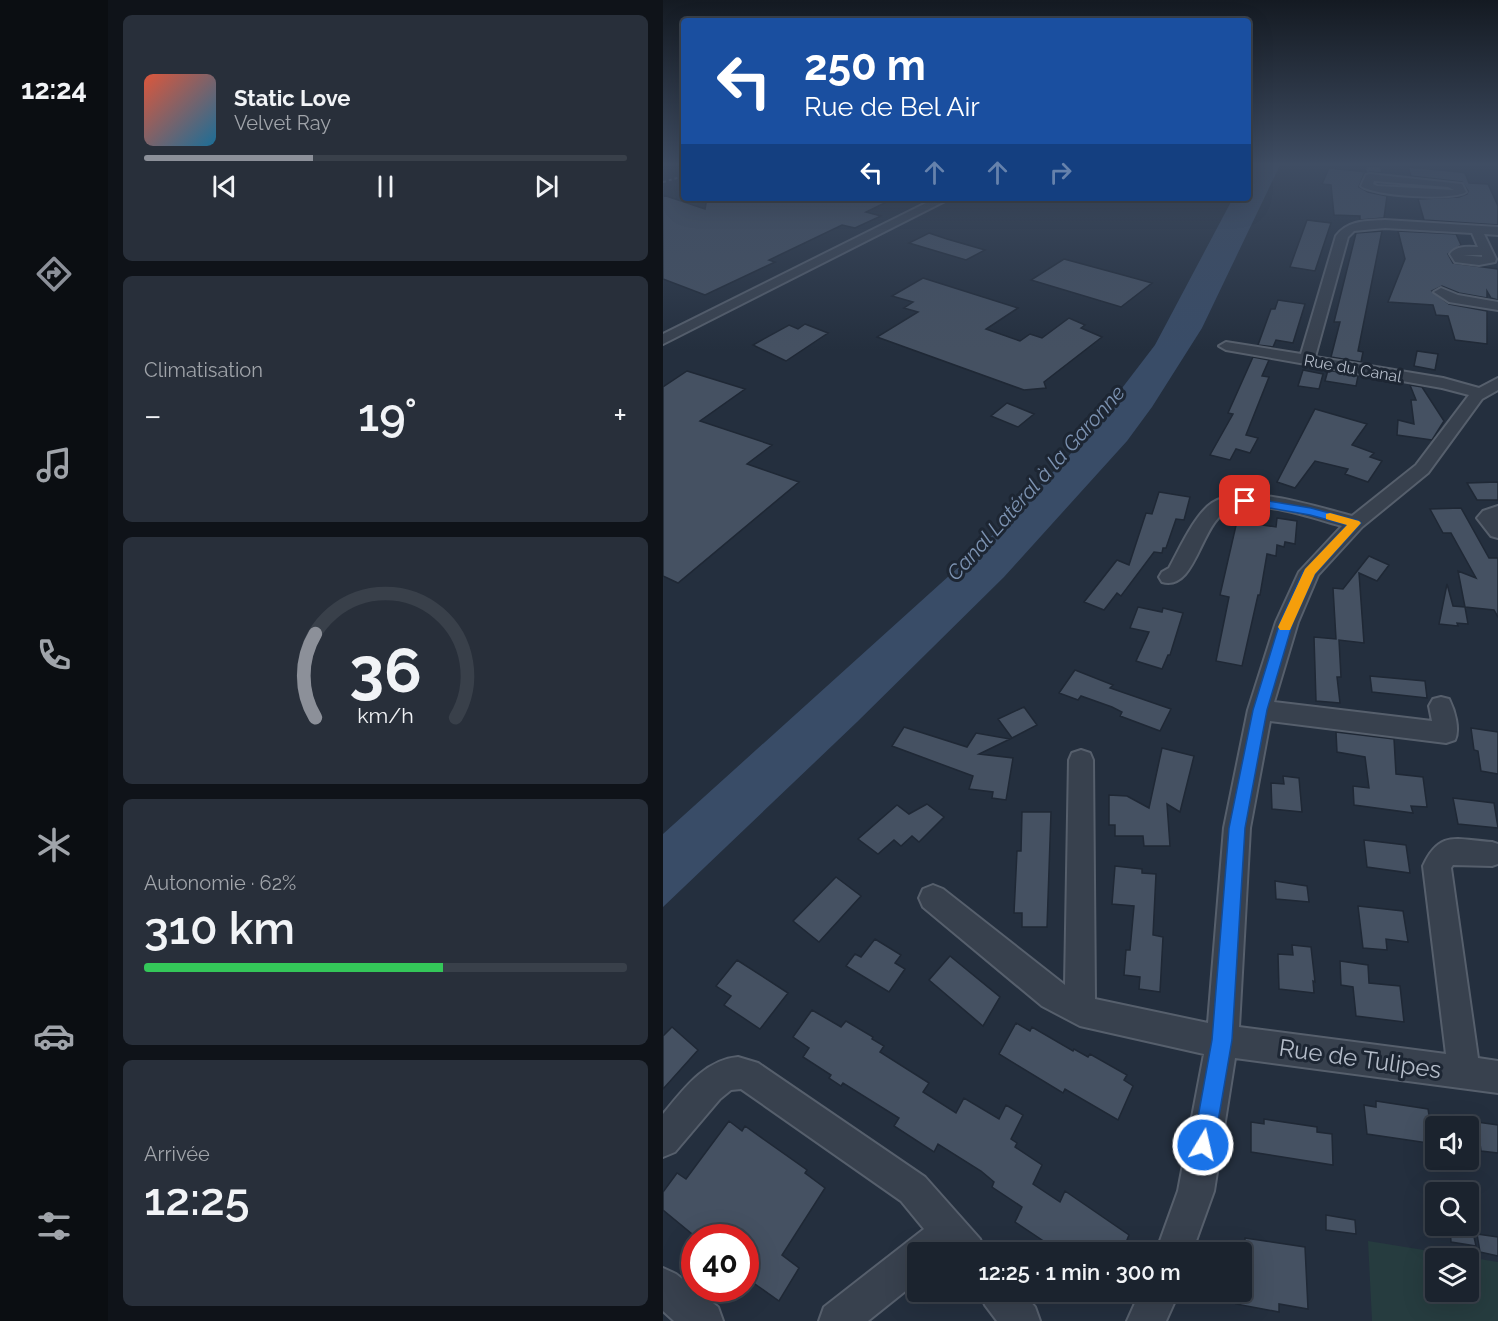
<!DOCTYPE html>
<html lang="fr">
<meta charset="utf-8">
<style>
body{margin:0;font-family:Raleway,sans-serif;background:#282f3a;color:#f1f3f6;height:100vh;display:flex;flex-direction:column;font-size:22px;white-space:nowrap}
*{box-sizing:border-box;margin:0}
p{font-size:20px;color:#a0a4aa}
.icon{flex:none;width:33px;height:33px;fill:none;stroke:currentColor;stroke-width:2;stroke-linecap:round;stroke-linejoin:round}
.map{position:relative;flex:1;overflow:hidden}
.side{display:flex;flex-direction:column;gap:15px;padding:15px;background:#0f1319;width:555px}
.side>*{flex:none}
.guide{position:absolute;left:18px;top:18px;width:570px;height:183px;border-radius:6px;box-shadow:0 6px 24px #0002,0 0 0 2px #39404a;background:#1a4fa0;color:#fff;overflow:hidden}
.tools{position:absolute;left:762px;top:1116px;display:grid;gap:12px}
.tools a{display:grid;place-items:center;width:54px;height:54px;border-radius:6px;background:#1b232e;box-shadow:0 6px 24px #0002,0 0 0 2px #39404a;font-size:30px}
.speed{position:absolute;left:18px;top:1224px;display:flex;gap:12px;font-size:30px;font-weight:700;text-align:center}
.speed>*{display:grid;place-content:center;width:78px;height:78px;border-radius:50%;background:#1b232e;box-shadow:0 6px 24px #0002,0 0 0 2px #39404a;line-height:1}
.speed .limit{border:9px solid #d22;background:#fff;color:#111}
.pin{position:absolute;display:grid;place-items:center;width:51px;height:51px;color:#fff;margin:-26px;border-radius:12px;box-shadow:0 3px 9px #0006}
.me{position:absolute;width:66px;margin:-33px;rotate:9deg;stroke-linejoin:round;filter:drop-shadow(0 0 4px #0008)}
.turn{display:flex;align-items:center;gap:21px;height:126px;padding:0 24px;font-size:27px}
.turn .icon{width:78px;height:78px;stroke-width:2.5}
.turn b{display:block;font-size:42px;line-height:51px}
.lanes{display:flex;align-items:center;height:57px;padding:0 24px;background:#0003;justify-content:center;gap:30px;direction:ltr}
.lanes .off{opacity:.35}
.big{font-size:45px;font-weight:600;line-height:1.1}
.side .widget{flex:1;display:flex;flex-direction:column;justify-content:center;gap:9px;min-width:0;padding:0 21px;border-radius:9px;background:#282f3a}
.side .dial{align-items:center;gap:0}
.dial svg{height:156px;overflow:visible;fill:none;stroke:#39404a;stroke-width:7;stroke-linecap:round;text-anchor:middle}
.dial text{fill:#f1f3f6;stroke:none}
.song{display:flex;align-items:center;gap:18px}
.cover{width:72px;height:72px;border-radius:9px;background:linear-gradient(135deg,hsl(10 70% 55%),hsl(200 70% 35%))}
.played{height:6px;border-radius:3px;background:linear-gradient(90deg,#8c9099 35%,#39404a 35%)}
.keys{display:flex;justify-content:space-around;direction:ltr}
.heat{display:flex;justify-content:space-between;align-items:center;font-size:33px;direction:ltr}
.charge{height:9px;border-radius:4px;background:linear-gradient(90deg,#34c759 62%,#39404a 0)}
.trip{position:absolute;left:244px;top:1242px;width:345px;height:60px;border-radius:6px;background:#1b232e;box-shadow:0 6px 24px #0002,0 0 0 2px #39404a;font-weight:600;line-height:60px;text-align:center}
main{display:flex;flex:1;min-height:0}
.dock{display:flex;flex-direction:column;width:108px;justify-content:space-around;align-items:center;background:#0b0e12;color:#a0a4aa}
.dock .icon{width:42px;height:42px}
.dock .current{color:#8c9099}
.dock b{font-size:27px;color:#f1f3f6}
.map>svg:first-child{display:block}
.green{fill:#263c3f;fill-rule:evenodd}
.water{fill:#394c67}
.building{fill:#455162;stroke:#1f2835;stroke-width:1.5}
.lines{fill:none;stroke-linecap:round;stroke-linejoin:round}
.minor-casing{stroke:#565f6c;stroke-width:4}
.minor{fill:#38414e;fill-rule:evenodd}
.rail{stroke:#5a6575;stroke-width:2;stroke-dasharray:3 3;stroke-linecap:butt}
.route{fill:#1a73e8;stroke:#114b97;stroke-width:1.5}
.slow{fill:#f59e0b}
.labels{text-anchor:middle;stroke-width:6;stroke-linejoin:round;paint-order:stroke}
.far-street-label{font-size:16px;fill:#b4bcc9;stroke:#1d2633}
.water-label{font-size:21px;font-style:italic;fill:#7c92b1;stroke:#1d2633}
.near-street-label{font-size:24px;fill:#b4bcc9;stroke:#1d2633}
</style>
<main>
<nav class="dock">
<b>12:24</b>
<svg class="icon current" aria-label="directions" viewBox="0 0 24 24"><path d="M12 3l9 9-9 9-9-9zM9 14v-3h6M13 9l2 2-2 2"/></svg>
<svg class="icon" aria-label="music" viewBox="0 0 24 24"><path d="M9 18V5l10-2v13"/><circle cx="6" cy="18" r="3"/><circle cx="16" cy="16" r="3"/></svg>
<svg class="icon" aria-label="phone" viewBox="0 0 24 24"><path d="M5 4h4l2 5-3 2q2 4 5 5l2-3 5 2v4C11 20 4 13 5 4z"/></svg>
<svg class="icon" aria-label="climate" viewBox="0 0 24 24"><path d="M12 3v18M4 7l16 10M4 17L20 7"/></svg>
<svg class="icon" aria-label="car" viewBox="0 0 24 24"><path d="M5 17H2v-5l4-1 3-4h7l3 4 3 1v5h-3M9 17h6M6 11h13"/><circle cx="7" cy="17" r="2"/><circle cx="17" cy="17" r="2"/></svg>
<svg class="icon" aria-label="filters" viewBox="0 0 24 24"><path d="M4 7h16M4 17h16"/><circle cx="9" cy="7" r="2"/><circle cx="15" cy="17" r="2"/></svg>
</nav>
<section class="side">
<div class="widget">
<div class="song"><i class="cover"></i><div><b>Static Love</b><p>Velvet Ray</p></div></div>
<div class="played"></div>
<div class="keys"><svg class="icon" aria-label="previous" viewBox="0 0 24 24"><path d="M18 5L8 12l10 7zM5 5v14"/></svg><svg class="icon" aria-label="pause" viewBox="0 0 24 24"><path d="M8 5v14M16 5v14"/></svg><svg class="icon" aria-label="next" viewBox="0 0 24 24"><path d="M6 5l10 7-10 7zM19 5v14"/></svg></div>
</div>
<div class="widget"><p>Climatisation</p>
<div class="heat"><a>−</a><b class="big">19°</b><a>+</a></div>
</div>
<div class="widget dial"><svg viewBox="0 0 100 80">
<path d="M14 69A42 42 0 1 1 86 69"/>
<path d="M14 69A42 42 0 0 1 14 26" stroke="#8c9099"/>
<text x="50" y="56" font-size="32" font-weight="700">36</text>
<text x="50" y="72" font-size="11">km/h</text>
</svg></div>
<div class="widget"><p>Autonomie · 62%</p><b class="big">310 km</b><div class="charge"></div></div>
<div class="widget"><p>Arrivée</p><b class="big">12:25</b></div>
</section>
<div class="map">
<svg width="835" height="1321" viewBox="0 0 835 1321">
<rect width="100%" height="100%" fill="#242f3e"/>
<path class="green" d="M705 1241 835 1262V1321H709ZM772 1258H806V1292H772Z"/>
<path class="water" d="M588 165H617L539 328 489 407 464 441 341 577 194 722 0 907V834L318 547 414 447 492 345 570 198H585V170Z"/>
<path class="building" d="M702 166 718 167 719 173 707 172 701 174 696 187 705 192 724 196 721 218 697 220V216L671 215 668 185 659 184 666 168 703 172Z
M745 167 797 172 802 173 806 183 825 184 835 206V225L761 220 755 199 796 197 804 194 805 191 799 182 748 176Z
M0 195 42 209 44 198H232L203 212 218 216 192 228 179 225 106 260 112 262 42 295 0 279Z
M644 220 668 223 652 271 627 267Z
M719 231 695 351 700 352 698 362 668 357 677 322H671L693 233Z
M735 231 793 234 798 245 785 254 790 263 835 269V300L828 298 824 291V298L796 293 779 286 769 291 786 304 824 311V344L792 340 785 316 773 315 770 305 725 302 742 259Z
M266 233 284 239 322 250 303 260 246 243Z
M401 259 460 275 489 283 458 307 368 280Z
M260 278 355 308 323 329 357 341 367 334 379 338 406 318 422 325 418 328 439 337 381 382 383 388 361 390 214 337 255 312 241 308 250 302 229 296Z
M615 300 642 304 630 343 613 340 610 347 595 345 608 309H612Z
M142 324 165 333 123 361 90 345 126 325 135 329Z
M754 351 775 354 772 370 751 366Z
M590 357 606 360 599 376 606 377 583 435 595 438 587 453 573 449 567 460 547 455 570 414 565 413Z
M640 370 660 374 656 389 635 386Z
M665 370 695 376 693 386 662 381Z
M24 371 82 389 37 421 109 445 84 464 136 482 15 583 0 576V387Z
M747 385 759 387 781 421 769 440 734 435 735 420 751 424 748 400H753Z
M344 403 371 414 355 427 328 416Z
M652 409 704 424 689 445 711 453 707 457 719 461 705 482 682 474 685 469 652 461 632 488 614 482Z
M835 482V500H814L804 483Z
M496 492 527 497 521 520 513 519 503 548H500L499 553 491 552 458 596 454 593 441 610 421 602 454 560 466 565 483 513 489 514Z
M798 508 826 558H835V617L831 610 802 607 795 571 813 578 788 533H780L767 509Z
M614 518 634 521 632 544 622 542 621 547 614 545 613 556 604 554 597 595H595L579 666 553 661 566 597 557 595 574 521 613 527Z
M706 556 726 565 714 581 696 573 701 643 676 640 678 677H674L677 703 653 701 651 637 673 639 670 588 680 589Z
M784 584 790 606 802 607 805 624 794 623 795 626 776 624Z
M475 607 499 612 500 608 520 613 507 655H505L499 669 473 661 486 632 467 628Z
M412 670 450 685 447 688 508 709 497 731 457 716 459 712 449 707 418 696 415 700 396 693Z
M707 676 762 681 764 698 709 692Z
M361 707 374 725 349 738 335 719Z
M241 727 304 747 313 733 347 739 316 754 350 758 343 800 329 798 330 792 306 789 310 776 229 746Z
M808 728 835 732V774L818 771 815 751 811 750Z
M673 732 731 739 733 774 760 777 764 807 748 806 750 813 691 805 690 786 706 788 702 757 674 752Z
M499 748 531 756 517 812 504 804 507 846H481L480 836H452V825H446V795L464 796 486 808Z
M620 776 636 778 639 812 609 809 608 783 621 784Z
M790 798 831 803 835 828 795 824Z
M264 804 281 817 256 842 249 836 238 846 231 840 215 854 195 839 234 805 246 814Z
M359 812H388L384 927H359V913H351L354 851H358Z
M701 840 743 845 747 873 704 867Z
M452 866 479 869V873L493 874 490 935 500 937 497 992 476 989 477 977 461 975 463 950H467L471 906 449 904Z
M173 877 198 896 156 942 130 921Z
M612 881 644 886 646 902 613 899Z
M695 906 740 911 745 942 723 939 724 950 700 948Z
M212 939 238 955 232 963 242 969 226 992 183 966 192 954 198 957Z
M629 945 648 947 652 982 650 981 651 993 616 989 615 954 630 955Z
M287 956 337 997 320 1026 266 980Z
M74 960 125 993 97 1029 61 1005 68 996 53 986Z
M677 961 705 965 706 983 737 986 741 1022 693 1016 690 987 678 985Z
M149 1010 178 1027 183 1021 210 1037 209 1039 221 1046 217 1052 266 1083 260 1092 293 1113 301 1098 336 1119 343 1105 360 1115 348 1139 354 1143 352 1147 379 1165 370 1184 397 1202 402 1191 466 1235 459 1252H397L352 1222 359 1207 329 1187 331 1182 318 1171 275 1144 271 1152 231 1126 236 1118 180 1083 178 1086 166 1078 168 1075 140 1057 146 1048 130 1037Z
M353 1023 367 1031 369 1027 410 1051 411 1049 425 1057 427 1054 464 1075 461 1080 470 1086 455 1120 402 1089 400 1093 336 1054Z
M9 1027 35 1050 0 1089V1036Z
M713 1101 765 1109 766 1115 772 1116V1144L704 1134 701 1105 713 1107Z
M601 1119 654 1127V1132L669 1134 670 1165 588 1152V1122L601 1124Z
M66 1121 79 1131 82 1126 144 1170 142 1173 162 1188 119 1255 136 1268 116 1301 82 1277V1238H34L0 1210V1192L14 1173 23 1179Z
M814 1122 835 1125V1153L818 1151Z
M663 1215 692 1220 693 1234 663 1230Z
M787 1228 810 1232 813 1246 788 1242Z
M814 1234 835 1237V1256L817 1252Z
M582 1238 642 1247 645 1309 616 1304V1312L573 1304V1292H579V1252H582Z"/>
<g class="lines">
<defs>
<path id="minor" d="M707 174 799 184 803 192C791 201 710 196 698 186L703 175ZM711 181 785 187 791 190 714 186 710 184Z
M273 198H288L0 344V334Z
M722 220 835 227V235L821 234 833 259 832 262 816 265 792 262 787 254C794 245 805 247 815 247L809 233 722 228 691 231 685 237 652 357 780 378 816 388 835 378V390L819 399 765 473 699 527 655 575 635 622 611 702 769 721 766 706 770 699 778 697 786 699C792 711 797 729 792 740L783 743 607 721 587 828 576 1027 783 1054 760 866C777 829 794 840 829 842L835 844V864L829 866 790 865 788 868 815 1058 835 1061V1093L572 1058 551 1191 529 1252H493L515 1191 541 1054 417 1026 379 1006 260 907 256 898 260 889 270 885 280 889 402 985 406 760 409 753 418 750 427 753 430 760 432 999 545 1023 561 828 585 710 613 622 636 572 679 526C650 518 599 500 570 508 537 517 535 592 499 582L496 577 499 572 506 568C516 550 532 514 549 503 582 482 653 507 689 516L753 465 806 395 779 388 563 350 556 346 563 342 638 354 673 236C685 220 703 221 722 220ZM800 255H819V257Z
M778 288 795 295 835 302V310L786 302 771 292Z
M835 506V538L828 536 814 518 820 511Z
M75 1057 95 1063 262 1177 317 1239 322 1252H255V1281L205 1321H156L161 1307 261 1229 238 1201 78 1089 68 1090 57 1099 12 1152 0 1157V1114C20 1090 41 1060 75 1057Z
M0 1268 13 1274 55 1307 60 1321H11L0 1311Z
M316 1292H359L372 1307 377 1321H334L322 1305Z
M477 1292H516L503 1321H464Z"/>
</defs>
<use href="#minor" class="minor-casing"/>
<use href="#minor" class="minor"/>
<path class="rail" d="M0 182 21 176"/>
</g>
<linearGradient id="sky" x2="0" y2="1"><stop stop-color="#141a22"/><stop offset="0.47" stop-color="#3f4d63"/><stop offset="1" stop-color="#3f4d63" stop-opacity="0"/></linearGradient>
<rect width="835" height="350" fill="url(#sky)"/>
<path class="route" d="M582 497 648 508 696 521 698 523 652 574 630 622 604 710 582 828 569 1040 551 1145 547 1152 540 1155 533 1152 530 1145 549 1040 566 828 590 710 617 622 640 572 684 525 647 515 578 503V498Z"/>
<path class="slow" d="M667 513 696 521 698 523 652 574 627 630H617L615 627 642 569 684 525 663 519V514Z"/>
<g class="labels">
<g class="far-street-label">
<text transform="translate(690 368) rotate(10)" y="6">Rue du Canal</text>
</g>
<g class="water-label">
<text transform="translate(373 483) rotate(-48)" y="7">Canal Latéral à la Garonne</text>
</g>
<g class="near-street-label">
<text transform="translate(697 1059) rotate(8)" y="8">Rue de Tulipes</text>
</g>
</g>
</svg>
<div class="tools">
<a><svg class="icon" aria-label="sound" viewBox="0 0 24 24"><path d="M4 9h4l5-4v14l-5-4H4zM17 9q2 3 0 6"/></svg></a>
<a><svg class="icon" aria-label="search" viewBox="0 0 24 24"><circle cx="10" cy="10" r="6"/><path d="M15 15l6 6"/></svg></a>
<a><svg class="icon" aria-label="layers" viewBox="0 0 24 24"><path d="M12 4l9 5-9 5-9-5zM3 14l9 5 9-5"/></svg></a>
</div>
<div class="speed"><div class="limit">40</div></div>
<div class="pin" style="left:582px;top:501px;background:#d93025"><svg class="icon" aria-label="arrive" viewBox="0 0 24 24"><path d="M6 21V4h12l-3 4 3 4H6"/></svg></div>
<svg class="me" style="left:540px;top:1145px" viewBox="-20 -20 40 40"><circle r="17" fill="#1a73e8" stroke="#fff" stroke-width="3"/><path d="M0-11L8 9 0 5-8 9z" fill="#fff"/></svg>
<div class="trip">12:25 · 1 min · 300 m</div>
<div class="guide">
<div class="turn"><svg class="icon" aria-label="left" viewBox="0 0 24 24"><path d="M17 20v-9H6M10 6l-5 5 5 5"/></svg><div><b>250 m</b>Rue de Bel Air</div></div>
<div class="lanes"><svg class="icon" aria-label="left" viewBox="0 0 24 24"><path d="M17 20v-9H6M10 6l-5 5 5 5"/></svg><svg class="icon off" aria-label="ahead" viewBox="0 0 24 24"><path d="M12 20V5M6 11l6-6 6 6"/></svg><svg class="icon off" aria-label="ahead" viewBox="0 0 24 24"><path d="M12 20V5M6 11l6-6 6 6"/></svg><svg class="icon off" aria-label="right" viewBox="0 0 24 24"><path d="M7 20v-9h11M14 6l5 5-5 5"/></svg></div>
</div>
</div>
</main>
